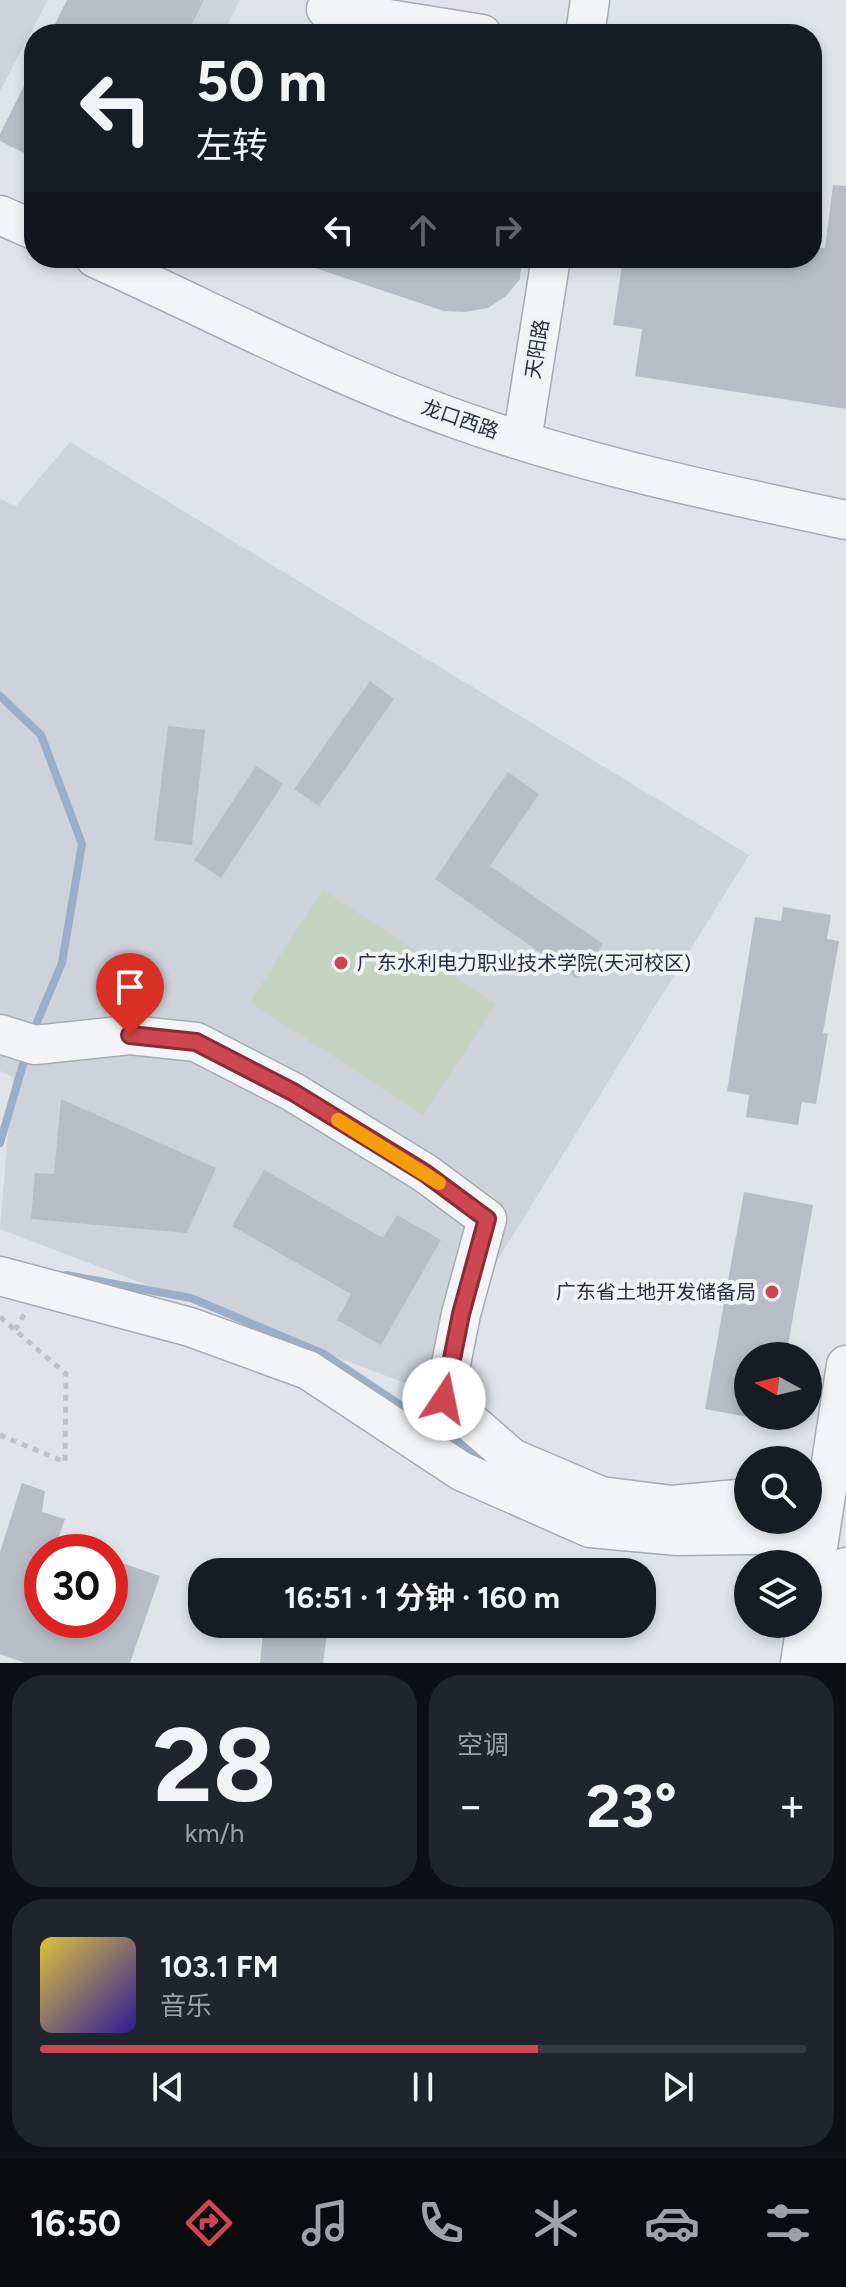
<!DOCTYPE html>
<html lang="zh">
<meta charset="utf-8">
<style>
body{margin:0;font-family:Figtree,"Noto Sans SC",sans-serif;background:#20242c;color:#f1f3f6;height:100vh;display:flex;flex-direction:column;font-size:30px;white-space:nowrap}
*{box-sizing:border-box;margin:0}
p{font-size:26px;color:#9ea1a6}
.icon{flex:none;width:44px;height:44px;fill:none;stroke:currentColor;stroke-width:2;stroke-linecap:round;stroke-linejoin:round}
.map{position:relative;height:1663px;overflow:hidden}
.drawer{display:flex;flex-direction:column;gap:12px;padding:12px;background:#0d0f14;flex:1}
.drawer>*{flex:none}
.guide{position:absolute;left:24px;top:24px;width:798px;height:244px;border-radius:32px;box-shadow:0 4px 12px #0003;background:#171b24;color:#f1f3f6;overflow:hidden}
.needle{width:52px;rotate:278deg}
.tools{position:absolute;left:734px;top:1342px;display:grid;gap:16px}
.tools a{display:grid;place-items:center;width:88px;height:88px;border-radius:50%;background:#171b24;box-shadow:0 4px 12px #0003;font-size:40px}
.speed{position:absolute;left:24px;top:1534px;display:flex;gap:16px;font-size:40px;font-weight:700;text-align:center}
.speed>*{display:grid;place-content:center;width:104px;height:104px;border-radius:50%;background:#171b24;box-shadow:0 4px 12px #0003;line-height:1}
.speed .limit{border:12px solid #d22;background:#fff;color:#111}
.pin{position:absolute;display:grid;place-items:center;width:68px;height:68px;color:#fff;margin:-82px -34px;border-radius:50% 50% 50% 0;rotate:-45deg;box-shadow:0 0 8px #0007}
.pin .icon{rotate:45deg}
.me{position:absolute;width:88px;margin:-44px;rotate:11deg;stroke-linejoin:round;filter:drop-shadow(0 0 6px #0008)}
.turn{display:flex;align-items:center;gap:28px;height:168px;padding:0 40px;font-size:36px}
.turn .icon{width:104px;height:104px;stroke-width:2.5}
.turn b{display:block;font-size:56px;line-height:68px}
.lanes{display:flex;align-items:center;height:76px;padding:0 40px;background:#0003;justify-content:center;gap:40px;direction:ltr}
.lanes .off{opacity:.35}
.big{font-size:60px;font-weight:700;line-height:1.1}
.drawer .tile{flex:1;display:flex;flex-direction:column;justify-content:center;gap:12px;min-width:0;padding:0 28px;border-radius:32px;background:#20242c}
.drawer .dial{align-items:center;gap:0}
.dial b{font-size:104px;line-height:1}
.song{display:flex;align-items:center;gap:24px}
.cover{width:96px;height:96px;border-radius:12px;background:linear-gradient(135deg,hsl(50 70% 55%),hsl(250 70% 35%))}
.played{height:8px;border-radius:4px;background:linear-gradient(90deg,#cd4651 65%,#363941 65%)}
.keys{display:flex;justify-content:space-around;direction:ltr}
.heat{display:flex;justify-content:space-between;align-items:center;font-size:44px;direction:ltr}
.drawer .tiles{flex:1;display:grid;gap:12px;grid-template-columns:1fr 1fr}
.tile:last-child{grid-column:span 2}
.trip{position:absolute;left:188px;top:1558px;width:468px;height:80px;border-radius:32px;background:#171b24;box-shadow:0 4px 12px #0003;font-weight:700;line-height:80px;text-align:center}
.tab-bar{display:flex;height:128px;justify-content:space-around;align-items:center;background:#090b0e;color:#9ea1a6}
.tab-bar .icon{width:56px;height:56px}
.tab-bar .active{color:#cd4651}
.tab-bar b{font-size:36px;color:#f1f3f6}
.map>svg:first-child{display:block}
.built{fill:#ced2db}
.green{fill:#c5d3c1}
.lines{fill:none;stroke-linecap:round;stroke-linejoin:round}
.stream{stroke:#9baec9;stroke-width:8}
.building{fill:#b7bcc6}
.minor-casing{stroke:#a5aab3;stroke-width:41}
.path{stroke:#bec1c7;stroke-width:5;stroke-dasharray:6 6;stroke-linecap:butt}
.minor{stroke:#f3f4f7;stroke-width:38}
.route-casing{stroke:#852e35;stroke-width:20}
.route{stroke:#cd4651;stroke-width:14}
.slow{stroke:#f59e0b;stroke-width:14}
.poi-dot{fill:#cd4651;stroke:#f0f2f6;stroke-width:3}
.labels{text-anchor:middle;stroke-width:8;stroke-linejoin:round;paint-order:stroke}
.street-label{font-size:20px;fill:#293040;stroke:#f0f2f6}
.poi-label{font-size:20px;fill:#293040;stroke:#f0f2f6;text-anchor:start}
</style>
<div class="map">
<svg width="846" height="1663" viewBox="0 0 846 1663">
<rect width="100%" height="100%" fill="#e0e3e9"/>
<path class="built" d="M0 0H48L0 91Z
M104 0H240L223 34H173Z
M70 442 749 855 418 1388 0 1229 13 1077 0 1071V498L15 507Z"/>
<path class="green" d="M323 890 496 1004 423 1115 250 1002Z"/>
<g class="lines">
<path class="stream" d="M0 696 41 735 82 844 62 963 32 1034
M0 1143 27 1051
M66 1275 191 1298 324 1354 471 1452 491 1461"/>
</g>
<path class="building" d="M67 0H204L187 34H50Z
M34 66V158L0 141V134Z
M833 185 846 186V409L635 376 642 329 613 325 623 258 653 261V258H812V247L825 248Z
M298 258H522L520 279 506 296 488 308 465 312 444 311 297 262Z
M370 681 394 699 319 806 294 789Z
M168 726 205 730 192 845 154 840Z
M256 766 283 784 221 878 194 860Z
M508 772 539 794 490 866 603 944 578 979 435 879Z
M783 907 831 915 827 939 839 941 823 1033 828 1034 816 1104 802 1102 798 1125 746 1117 749 1095 727 1091 755 917 781 921Z
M61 1099 216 1168 187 1233 31 1219 35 1173 54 1174Z
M264 1170 383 1238 397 1215 441 1240 381 1345 337 1320 351 1294 232 1226Z
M744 1192 813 1205 786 1356H748V1417L705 1409Z
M22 1483 45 1491 42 1512 65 1519 53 1552H42V1582L34 1605 42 1608V1620H110V1559L160 1576 130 1663H25L0 1654V1552Z
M264 1625 327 1633 323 1663H260Z"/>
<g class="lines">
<defs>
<path id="minor" d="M326 9 482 34
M585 34 590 0
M0 215 34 230
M95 258C216 313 334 376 459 420 582 464 719 493 846 520
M522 440 551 258
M0 1034 35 1045 130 1035 196 1042 293 1092 425 1173 487 1219 461 1314 444 1399 512 1458 601 1496 672 1505 748 1498
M0 1276 190 1327 308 1370 461 1471 590 1528 678 1536 820 1534
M808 1612 846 1365
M800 1663 806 1624
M830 1663 846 1567"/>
</defs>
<use href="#minor" class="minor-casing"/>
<path class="path" d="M0 1317 66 1374 65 1462 0 1435
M15 1330 25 1313"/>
<use href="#minor" class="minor"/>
</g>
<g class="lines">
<defs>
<path id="route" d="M130 1035 196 1042 293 1092 425 1173 487 1219 461 1314 444 1399"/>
</defs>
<use href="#route" class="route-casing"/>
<use href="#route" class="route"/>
<path class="slow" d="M338 1120 439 1183"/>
</g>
<g class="poi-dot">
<circle cx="341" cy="963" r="8"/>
<circle cx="772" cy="1292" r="8"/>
</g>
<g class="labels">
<g class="street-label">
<text transform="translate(537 349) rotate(-81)" y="7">天阳路</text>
<text transform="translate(460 419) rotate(19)" y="7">龙口西路</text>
</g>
<g class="poi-label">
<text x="357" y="970">广东水利电力职业技术学院(天河校区)</text>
<text x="756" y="1299" text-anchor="end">广东省土地开发储备局</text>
</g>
</g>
</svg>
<div class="tools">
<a><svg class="needle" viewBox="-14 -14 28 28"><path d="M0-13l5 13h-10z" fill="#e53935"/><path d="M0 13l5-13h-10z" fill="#9ea1a6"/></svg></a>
<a><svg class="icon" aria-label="search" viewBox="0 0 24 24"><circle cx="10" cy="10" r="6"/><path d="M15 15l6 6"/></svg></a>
<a><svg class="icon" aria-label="layers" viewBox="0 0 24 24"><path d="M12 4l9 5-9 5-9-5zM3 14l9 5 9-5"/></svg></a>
</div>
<div class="speed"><div class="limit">30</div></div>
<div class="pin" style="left:130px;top:1035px;background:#d93025"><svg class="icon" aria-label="arrive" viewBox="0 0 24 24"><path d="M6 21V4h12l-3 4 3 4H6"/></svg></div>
<svg class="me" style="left:444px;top:1399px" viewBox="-20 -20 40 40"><circle r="19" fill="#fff"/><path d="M0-13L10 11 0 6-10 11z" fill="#cd4651"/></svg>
<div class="trip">16:51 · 1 分钟 · 160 m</div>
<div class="guide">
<div class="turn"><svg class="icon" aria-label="left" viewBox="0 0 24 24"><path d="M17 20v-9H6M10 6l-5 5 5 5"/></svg><div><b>50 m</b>左转</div></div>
<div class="lanes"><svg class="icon" aria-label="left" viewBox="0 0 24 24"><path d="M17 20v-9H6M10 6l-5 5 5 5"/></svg><svg class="icon off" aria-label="ahead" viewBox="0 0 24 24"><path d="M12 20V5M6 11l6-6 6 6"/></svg><svg class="icon off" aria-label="right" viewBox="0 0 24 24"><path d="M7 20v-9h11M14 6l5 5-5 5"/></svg></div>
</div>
</div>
<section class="drawer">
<div class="tiles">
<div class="tile dial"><b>28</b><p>km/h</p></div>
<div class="tile"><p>空调</p>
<div class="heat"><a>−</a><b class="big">23°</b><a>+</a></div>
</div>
<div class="tile">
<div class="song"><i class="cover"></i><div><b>103.1 FM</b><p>音乐</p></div></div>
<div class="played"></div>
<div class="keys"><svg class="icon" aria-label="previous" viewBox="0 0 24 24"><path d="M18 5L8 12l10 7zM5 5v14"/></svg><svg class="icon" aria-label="pause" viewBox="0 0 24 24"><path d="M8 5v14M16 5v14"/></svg><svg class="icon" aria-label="next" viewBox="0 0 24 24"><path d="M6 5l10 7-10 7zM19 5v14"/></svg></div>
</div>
</div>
</section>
<nav class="tab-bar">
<b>16:50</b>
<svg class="icon active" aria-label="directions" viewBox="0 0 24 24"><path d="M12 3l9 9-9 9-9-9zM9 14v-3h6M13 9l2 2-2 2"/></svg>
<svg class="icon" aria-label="music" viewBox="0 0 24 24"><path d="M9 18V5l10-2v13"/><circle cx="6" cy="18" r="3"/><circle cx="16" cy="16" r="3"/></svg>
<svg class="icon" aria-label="phone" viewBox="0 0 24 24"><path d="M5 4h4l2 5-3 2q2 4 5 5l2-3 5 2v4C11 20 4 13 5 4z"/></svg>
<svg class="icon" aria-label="climate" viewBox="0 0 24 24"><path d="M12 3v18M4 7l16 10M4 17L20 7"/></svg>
<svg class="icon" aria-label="car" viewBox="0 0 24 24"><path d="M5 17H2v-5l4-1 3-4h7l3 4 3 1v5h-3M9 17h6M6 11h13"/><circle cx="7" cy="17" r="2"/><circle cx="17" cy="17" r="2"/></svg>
<svg class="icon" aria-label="filters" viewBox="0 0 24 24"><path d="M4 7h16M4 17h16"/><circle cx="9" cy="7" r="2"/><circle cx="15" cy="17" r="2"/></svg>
</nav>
